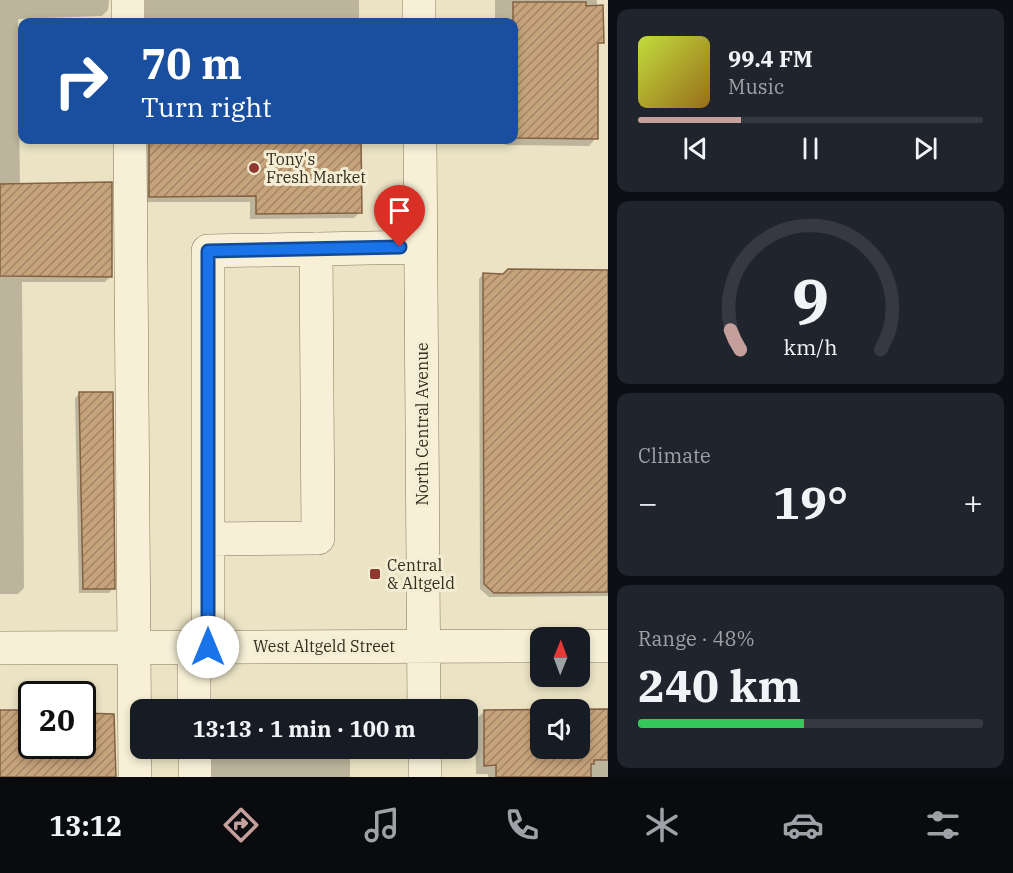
<!DOCTYPE html>
<meta charset="utf-8">
<style>
body{margin:0;font-family:"IBM Plex Serif",serif;background:#20242c;color:#f1f3f6;height:100vh;display:flex;flex-direction:column;font-size:22px;white-space:nowrap}
*{box-sizing:border-box;margin:0}
p{font-size:20px;color:#9ea1a6}
.icon{flex:none;width:33px;height:33px;fill:none;stroke:currentColor;stroke-width:2;stroke-linecap:round;stroke-linejoin:round}
.map{position:relative;flex:1;overflow:hidden}
.details{display:flex;flex-direction:column;gap:9px;padding:9px;background:#0d0f14;width:405px}
.details>*{flex:none}
.hud{position:absolute;left:18px;top:18px;width:500px;height:126px;border-radius:12px;box-shadow:0 3px 9px #0003;background:#1a4fa0;color:#fff;overflow:hidden}
.needle{width:39px;rotate:1deg}
.fabs{position:absolute;left:530px;top:627px;display:grid;gap:12px}
.fabs a{display:grid;place-items:center;width:60px;height:60px;border-radius:12px;background:#171b24;box-shadow:0 3px 9px #0003;font-size:30px}
.speed{position:absolute;left:18px;top:681px;display:flex;gap:12px;font-size:30px;font-weight:700;text-align:center}
.speed>*{display:grid;place-content:center;width:78px;height:78px;border-radius:50%;background:#171b24;box-shadow:0 3px 9px #0003;line-height:1}
.speed .limit{border:3px solid #111;border-radius:9px;background:#fff;color:#111}
.pin{position:absolute;display:grid;place-items:center;width:51px;height:51px;color:#fff;margin:-62px -26px;border-radius:50% 50% 50% 0;rotate:-45deg;box-shadow:0 0 6px #0007}
.pin .icon{rotate:45deg}
.me{position:absolute;width:66px;margin:-33px;rotate:0deg;stroke-linejoin:round;filter:drop-shadow(0 0 4px #0008)}
.turn{display:flex;align-items:center;gap:21px;height:126px;padding:0 24px;font-size:27px}
.turn .icon{width:78px;height:78px;stroke-width:2.5}
.turn b{display:block;font-size:42px;line-height:51px}
.big{font-size:45px;font-weight:700;line-height:1.1}
.details .widget{flex:1;display:flex;flex-direction:column;justify-content:center;gap:9px;min-width:0;padding:0 21px;border-radius:12px;background:#20242c}
.details .dial{align-items:center;gap:0}
.dial svg{height:156px;overflow:visible;fill:none;stroke:#363941;stroke-width:7;stroke-linecap:round;text-anchor:middle}
.dial text{fill:#f1f3f6;stroke:none}
.song{display:flex;align-items:center;gap:18px}
.cover{width:72px;height:72px;border-radius:9px;background:linear-gradient(135deg,hsl(70 70% 55%),hsl(40 70% 35%))}
.played{height:6px;border-radius:3px;background:linear-gradient(90deg,#c59f9c 30%,#363941 30%)}
.keys{display:flex;justify-content:space-around;direction:ltr}
.heat{display:flex;justify-content:space-between;align-items:center;font-size:33px;direction:ltr}
.charge{height:9px;border-radius:4px;background:linear-gradient(90deg,#34c759 48%,#363941 0)}
.trip{position:absolute;left:130px;top:699px;width:348px;height:60px;border-radius:12px;background:#171b24;box-shadow:0 3px 9px #0003;font-weight:700;line-height:60px;text-align:center}
.menu{display:flex;height:96px;justify-content:space-around;align-items:center;background:#090b0e;color:#9ea1a6}
.menu .icon{width:42px;height:42px}
.menu .active{color:#c59f9c}
.menu b{font-size:27px;color:#f1f3f6}
main{display:flex;flex:1;min-height:0}
.map>svg:first-child{display:block}
.shadow{fill:#0003}
.building{fill:url(#building-hatch);stroke:#836243;stroke-width:1.5;fill-rule:evenodd}
.lines{fill:none;stroke-linecap:round;stroke-linejoin:round}
.minor-casing{stroke:#85755b;stroke-width:34}
.minor{stroke:#f7f0d7;stroke-width:33}
.route-casing{stroke:#114b97;stroke-width:15}
.route{stroke:#1a73e8;stroke-width:10}
.poi-dot{fill:#90382f;stroke:#f3edd3;stroke-width:2}
.labels{text-anchor:middle;stroke-width:6;stroke-linejoin:round;paint-order:stroke}
.poi-label{font-size:16px;fill:#362c1f;stroke:#f3edd3;text-anchor:start}
.street-label{font-size:16px;fill:#362c1f;stroke:#f3edd3}
</style>
<main>
<div class="map">
<svg width="608" height="777" viewBox="0 0 608 777">
<defs>
<pattern id="building-hatch" width="6" height="6" patternUnits="userSpaceOnUse" patternTransform="scale(1.5)"><rect width="6" height="6" fill="#c7a37c"/><path d="M-1 1l2-2M0 6l6-6M5 7l2-2" fill="none" stroke="#a28565"/></pattern>
</defs>
<rect width="100%" height="100%" fill="#ebe3c4"/>
<path class="shadow" d="M0 0H109L108 10 102 16 18 19 19 74H22V119H19L20 185 111 276 105 282H22L24 588 18 594H0Z
M139 0H359V22H141Z
M495 0H597L596 138 589 146 505 145V140H513V22H495Z
M141 140H360V212L354 218 250 219V202H144Z
M509 271H608V596L489 597 480 589 479 279 483 274 504 276Z
M80 393 113 588 109 593H79L75 398Z
M608 710V777H488V774H476L475 720 485 711H540V748H579V711Z
M0 713 32 714V746H82L114 777H0Z
M213 748H347L350 749V777H204V758Z"/>
<path class="building" d="M513 2H586V6L603 5 604 43H598V139L513 138Z
M149 140H361L362 213 256 214V196L149 197Z
M112 182V277L0 276V184Z
M508 269 608 270V592L494 593 484 584 483 273 503 274Z
M79 392H113L115 589H83Z
M608 709V760H594V764H591V777H496V765L484 766V710ZM540 710H579V748H540Z
M0 710H31L32 746H82V713L114 714 116 777H0Z"/>
<g class="lines">
<defs>
<path id="minor" d="M128 0V22
M419 0V22
M130 140 135 777
M420 140 424 710
M208 539 318 538 316 249
M579 646H608
M194 647V710
M208 647V251L421 247
M0 648 540 646
M195 748V777
M425 748V777"/>
</defs>
<use href="#minor" class="minor-casing"/>
<use href="#minor" class="minor"/>
</g>
<g class="lines">
<defs>
<path id="route" d="M208 647V251L400 247"/>
</defs>
<use href="#route" class="route-casing"/>
<use href="#route" class="route"/>
</g>
<g class="poi-dot">
<circle cx="254" cy="168" r="6"/>
<rect x="369" y="568" width="12" height="12" rx="3"/>
</g>
<g class="labels">
<g class="poi-label">
<text x="266" y="165">Tony's<tspan x="266" dy="18">Fresh Market</tspan></text>
<text x="387" y="571">Central<tspan x="387" dy="18">&amp; Altgeld</tspan></text>
</g>
<g class="street-label">
<text transform="translate(422 424) rotate(-90)" y="6">North Central Avenue</text>
<text x="324" y="652">West Altgeld Street</text>
</g>
</g>
</svg>
<div class="fabs">
<a><svg class="needle" viewBox="-14 -14 28 28"><path d="M0-13l5 13h-10z" fill="#e53935"/><path d="M0 13l5-13h-10z" fill="#9ea1a6"/></svg></a>
<a><svg class="icon" aria-label="sound" viewBox="0 0 24 24"><path d="M4 9h4l5-4v14l-5-4H4zM17 9q2 3 0 6"/></svg></a>
</div>
<div class="speed"><div class="limit">20</div></div>
<div class="pin" style="left:400px;top:247px;background:#d93025"><svg class="icon" aria-label="arrive" viewBox="0 0 24 24"><path d="M6 21V4h12l-3 4 3 4H6"/></svg></div>
<svg class="me" style="left:208px;top:647px" viewBox="-20 -20 40 40"><circle r="19" fill="#fff"/><path d="M0-13L10 11 0 6-10 11z" fill="#1a73e8"/></svg>
<div class="trip">13:13 · 1 min · 100 m</div>
<div class="hud">
<div class="turn"><svg class="icon" aria-label="right" viewBox="0 0 24 24"><path d="M7 20v-9h11M14 6l5 5-5 5"/></svg><div><b>70 m</b>Turn right</div></div>
</div>
</div>
<section class="details">
<div class="widget">
<div class="song"><i class="cover"></i><div><b>99.4 FM</b><p>Music</p></div></div>
<div class="played"></div>
<div class="keys"><svg class="icon" aria-label="previous" viewBox="0 0 24 24"><path d="M18 5L8 12l10 7zM5 5v14"/></svg><svg class="icon" aria-label="pause" viewBox="0 0 24 24"><path d="M8 5v14M16 5v14"/></svg><svg class="icon" aria-label="next" viewBox="0 0 24 24"><path d="M6 5l10 7-10 7zM19 5v14"/></svg></div>
</div>
<div class="widget dial"><svg viewBox="0 0 100 80">
<path d="M14 69A42 42 0 1 1 86 69"/>
<path d="M14 69A42 42 0 0 1 9 59" stroke="#c59f9c"/>
<text x="50" y="56" font-size="32" font-weight="700">9</text>
<text x="50" y="72" font-size="11">km/h</text>
</svg></div>
<div class="widget"><p>Climate</p>
<div class="heat"><a>−</a><b class="big">19°</b><a>+</a></div>
</div>
<div class="widget"><p>Range · 48%</p><b class="big">240 km</b><div class="charge"></div></div>
</section>
</main>
<nav class="menu">
<b>13:12</b>
<svg class="icon active" aria-label="directions" viewBox="0 0 24 24"><path d="M12 3l9 9-9 9-9-9zM9 14v-3h6M13 9l2 2-2 2"/></svg>
<svg class="icon" aria-label="music" viewBox="0 0 24 24"><path d="M9 18V5l10-2v13"/><circle cx="6" cy="18" r="3"/><circle cx="16" cy="16" r="3"/></svg>
<svg class="icon" aria-label="phone" viewBox="0 0 24 24"><path d="M5 4h4l2 5-3 2q2 4 5 5l2-3 5 2v4C11 20 4 13 5 4z"/></svg>
<svg class="icon" aria-label="climate" viewBox="0 0 24 24"><path d="M12 3v18M4 7l16 10M4 17L20 7"/></svg>
<svg class="icon" aria-label="car" viewBox="0 0 24 24"><path d="M5 17H2v-5l4-1 3-4h7l3 4 3 1v5h-3M9 17h6M6 11h13"/><circle cx="7" cy="17" r="2"/><circle cx="17" cy="17" r="2"/></svg>
<svg class="icon" aria-label="filters" viewBox="0 0 24 24"><path d="M4 7h16M4 17h16"/><circle cx="9" cy="7" r="2"/><circle cx="15" cy="17" r="2"/></svg>
</nav>
